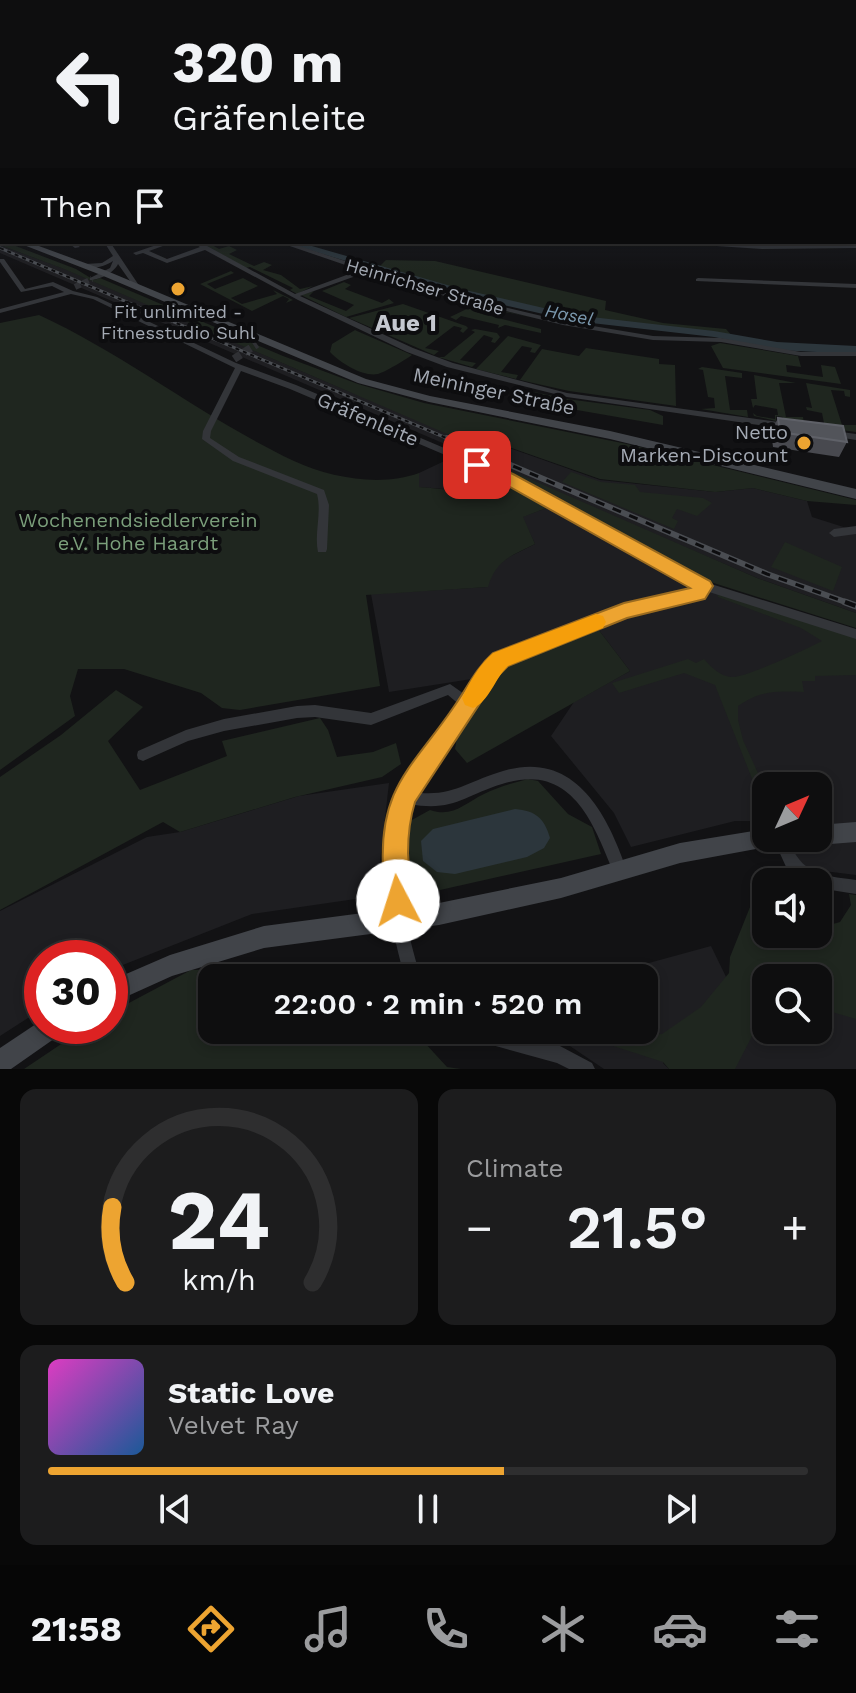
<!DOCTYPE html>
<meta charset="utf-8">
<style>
body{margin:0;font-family:"Work Sans",sans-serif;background:#1c1c1d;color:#f1f3f6;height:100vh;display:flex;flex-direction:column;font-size:30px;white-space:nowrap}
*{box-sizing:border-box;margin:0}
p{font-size:26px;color:#9b9c9e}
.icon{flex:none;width:44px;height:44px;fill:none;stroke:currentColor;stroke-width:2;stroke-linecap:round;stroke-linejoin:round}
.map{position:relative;height:1069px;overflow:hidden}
.drawer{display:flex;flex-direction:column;gap:20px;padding:20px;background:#080808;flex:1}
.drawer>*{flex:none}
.hud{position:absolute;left:0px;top:0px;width:856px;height:244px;box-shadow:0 4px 12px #0003,0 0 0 2px #2e2e2f;background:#0e0e0f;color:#f1f3f6;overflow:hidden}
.needle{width:52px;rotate:46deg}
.tools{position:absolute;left:752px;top:772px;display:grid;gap:16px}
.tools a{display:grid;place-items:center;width:80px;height:80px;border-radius:16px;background:#0e0e0f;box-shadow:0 4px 12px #0003,0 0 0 2px #2e2e2f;font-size:40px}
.speed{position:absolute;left:24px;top:940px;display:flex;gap:16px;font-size:40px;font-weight:700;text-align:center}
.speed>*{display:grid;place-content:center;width:104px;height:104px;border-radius:50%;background:#0e0e0f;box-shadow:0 4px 12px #0003,0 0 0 2px #2e2e2f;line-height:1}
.speed .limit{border:12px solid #d22;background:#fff;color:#111}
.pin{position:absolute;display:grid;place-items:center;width:68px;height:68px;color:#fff;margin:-34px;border-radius:16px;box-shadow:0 4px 12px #0006}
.me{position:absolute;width:88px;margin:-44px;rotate:355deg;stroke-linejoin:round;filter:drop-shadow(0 0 6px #0008)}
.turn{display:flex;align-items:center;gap:28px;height:168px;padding:0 40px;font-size:36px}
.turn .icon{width:104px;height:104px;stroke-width:2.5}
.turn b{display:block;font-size:56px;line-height:68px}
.then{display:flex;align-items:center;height:76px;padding:0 40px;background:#0003;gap:16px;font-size:30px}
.big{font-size:60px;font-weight:600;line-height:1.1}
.drawer .tile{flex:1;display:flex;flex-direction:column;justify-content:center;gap:12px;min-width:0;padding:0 28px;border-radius:16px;background:#1c1c1d}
.drawer .dial{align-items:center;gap:0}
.dial svg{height:208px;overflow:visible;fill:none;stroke:#2e2e2f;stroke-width:7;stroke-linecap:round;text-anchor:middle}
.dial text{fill:#f1f3f6;stroke:none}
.song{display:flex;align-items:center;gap:24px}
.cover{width:96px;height:96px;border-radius:12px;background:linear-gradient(135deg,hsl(310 70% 55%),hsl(210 70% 35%))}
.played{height:8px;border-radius:4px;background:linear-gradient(90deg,#eda431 60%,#2e2e2f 60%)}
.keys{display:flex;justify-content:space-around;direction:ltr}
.heat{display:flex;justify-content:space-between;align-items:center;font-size:44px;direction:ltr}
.drawer .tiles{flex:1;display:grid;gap:20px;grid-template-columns:1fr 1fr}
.tile:last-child{grid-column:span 2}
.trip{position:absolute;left:198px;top:964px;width:460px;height:80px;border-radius:16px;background:#0e0e0f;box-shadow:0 4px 12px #0003,0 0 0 2px #2e2e2f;font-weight:600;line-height:80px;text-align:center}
.menu{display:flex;height:128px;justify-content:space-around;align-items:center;background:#060606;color:#9b9c9e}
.menu .icon{width:56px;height:56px}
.menu .active{color:#eda431}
.menu b{font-size:36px;color:#f1f3f6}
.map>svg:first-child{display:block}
.built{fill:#1e1e21}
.green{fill:#1f261f}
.water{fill:#2c363c}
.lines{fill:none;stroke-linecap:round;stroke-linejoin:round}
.river{fill:#2c363c;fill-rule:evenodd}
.street-tunnel-far1{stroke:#2f3034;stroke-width:6;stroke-dasharray:6 3;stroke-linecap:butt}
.street-tunnel{stroke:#2f3034;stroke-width:8;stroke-dasharray:8 4;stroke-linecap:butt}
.street{fill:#333539;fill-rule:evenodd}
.secondary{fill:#414449;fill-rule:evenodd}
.rail-far2-casing{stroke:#4a4d52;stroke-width:3}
.rail-far1-casing{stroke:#4a4d52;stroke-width:6}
.rail-casing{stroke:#4a4d52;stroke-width:7}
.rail-far2{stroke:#0d0d0f;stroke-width:2;stroke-dasharray:4;stroke-linecap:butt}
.rail-far1{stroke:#0d0d0f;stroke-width:3;stroke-dasharray:9;stroke-linecap:butt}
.rail{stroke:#0d0d0f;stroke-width:4;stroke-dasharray:11;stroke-linecap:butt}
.wall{fill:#48494f}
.building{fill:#52545a;stroke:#5f6168;stroke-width:2}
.route{fill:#eda431;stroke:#9a6b20;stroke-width:2}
.slow{fill:#f59e0b}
.poi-dot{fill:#eda431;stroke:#0d0d0f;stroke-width:3}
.labels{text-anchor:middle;stroke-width:8;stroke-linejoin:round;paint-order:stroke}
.far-street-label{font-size:18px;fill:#a4aab4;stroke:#0d0d0f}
.far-poi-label{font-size:18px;fill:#a4aab4;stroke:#0d0d0f}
.far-water-label{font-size:18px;font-style:italic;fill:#7b99af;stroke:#0d0d0f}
.street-label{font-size:20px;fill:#a4aab4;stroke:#0d0d0f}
.poi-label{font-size:20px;fill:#a4aab4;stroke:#0d0d0f;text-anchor:end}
.park-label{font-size:20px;fill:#7b9f7b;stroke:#0d0d0f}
.far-district-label{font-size:24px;font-weight:bold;fill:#c5c8d0;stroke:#0d0d0f}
</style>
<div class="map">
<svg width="856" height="1069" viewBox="0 0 856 1069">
<rect width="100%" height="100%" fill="#121214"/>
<path class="built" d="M0 245 65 269 348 391 600 480 715 492 753 488 807 501 812 517 856 531V613L757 578 0 253Z
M453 457 512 483 504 487 457 490 418 487 419 473Z
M549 507 694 585 856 635V875L808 869 795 856 787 838H818V786H766V821H735L631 847 614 813 551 736 574 702 630 671 598 629 478 678 389 692 371 594 487 587 493 569 509 557 535 544 522 517Z
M389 783 376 896 252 914 110 970V958H42V1009L0 1036V911L147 837 180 832 299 796Z
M711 946 729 983 663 1063 669 1069H604L561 1040 523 1030H644V978H594Z
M766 998V1030H818V1000L856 1011V1069H731Z"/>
<path class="green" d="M0 240 76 269 94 280 100 278 283 356 358 384 424 403 627 444 856 500V505L807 501 753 488 715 492 600 479 497 443 489 452 64 269 0 245Z
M200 242H207L219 249 229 246 237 250 229 254 254 266 264 262 272 265 263 270 281 275 300 289 313 286 297 294 290 290 293 288 250 267 246 268Z
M386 260 435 261 606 301 605 310 663 323 726 329 733 337 574 318 459 292 378 268Z
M231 271 234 273 207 284 215 289 243 278 258 286 231 298 242 304 277 294 273 290 293 300 286 303 289 299 283 296 252 311 200 284Z
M344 282 351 285 345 289 382 303 389 299 394 303 346 317 301 295 314 291 309 296 346 311 354 305 322 291Z
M403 304 466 326 468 328 463 333 460 331 462 328 454 326 425 348 439 351 434 355 349 318Z
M475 305 540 319 480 307 475 312 541 329V333L505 325 498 328 499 325 461 316 456 320 450 317Z
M39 315C128 356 205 419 294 461 331 478 381 487 419 473V487C447 489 487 496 512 483L549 507 523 517 535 544C511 556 496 560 488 587L366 595 380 686 240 710 222 708 201 693 124 669H78L70 696 75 716 0 770V323Z
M475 329 497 333 500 337 495 343 491 342 493 338 484 335 460 360 476 363 472 367 438 357H444L475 332 471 330Z
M355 330 357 331 412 355C405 360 385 372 378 374 364 377 341 364 330 352L332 344Z
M508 336 541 345 535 353 530 352 532 348 522 346 501 372 518 375 516 379 476 369Z
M720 343 798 356 801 367 786 365 787 372 823 377 821 365 835 367 841 384 723 368 711 346Z
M586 348 659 359V364L675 365 676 406 569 391 520 380 542 349 579 356Z
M702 367 742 373V378L725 376 730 410H747L748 417 701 409 715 408 714 398 708 397 703 370 698 369Z
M754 375 796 383H779L786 417H803L804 423 784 421 783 417 776 416V421L754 416 753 413 757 416 775 419V415H778L777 409 755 405 753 408 751 399H757Z
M806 383 850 390V397L845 396 844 391 831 390 842 425H856V432L813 426 824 423 822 413 807 410 806 407 812 408Z
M525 390 567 399 650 410 663 416V425L554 406 518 397Z
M491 462 757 578 856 613V628L698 578 481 464Z
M571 472 601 482 635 485 640 492 703 498 712 503 697 516 677 509 672 518 678 521 674 529 562 482Z
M785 542 842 567 833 591 771 567Z
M717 592 856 638V675L815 676V681H802L804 692C777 691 761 690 738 706V720L743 740 766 791V814L715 685 684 673 619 693 612 683 688 659 696 663 704 659C711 667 720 676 731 677 743 679 809 648 822 641L801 628 718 597Z
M598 629 630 671 467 763 455 749 457 737 496 670Z
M116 690 143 707 108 741 140 790 227 756 222 741 320 718 328 730 337 757 373 752 396 743 401 764 382 777 295 797 180 832 163 822 0 910V777L61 735Z
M528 779 538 781 568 814 592 827 601 854 440 890 423 887C411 870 401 841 410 821L430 810C453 818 465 803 484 794 498 787 513 783 528 779Z
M849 894 856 895V1019L818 1008V978H766V1009L735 1069H669L663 1062 564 1030H594L622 1036 662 1034 701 1007 729 973 730 957 754 897 766 902V934H818V923L826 926 840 922 851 905Z
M235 969 278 971 304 978H212V1030H413L447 1067 461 1069H24L88 1026H110V1013L191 970Z"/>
<path class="water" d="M515 809C536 811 544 818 550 838L544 848 527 857 455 874 437 872 423 861 421 841 433 829Z"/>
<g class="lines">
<path class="river" d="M283 242H298L461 289 574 315 714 331 777 342 856 346V354L777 350 714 337 574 321 455 294Z"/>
<path class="street-tunnel-far1" d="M75 287 92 279"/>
<path class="street-tunnel" d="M234 359 257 344"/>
<path class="street" d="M854 130H856V132H854Z
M0 135H2V138H0Z
M854 141H856V143H854Z
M2 167V174L0 173V168Z
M854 169H856V173H854Z
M0 183H2V187H0Z
M2 193V199L0 200V194Z
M854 202H856V206H854Z
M0 214 2 215V219L0 218Z
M854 222H856V226H854Z
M67 242H74L80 247 75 248Z
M104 242H110L140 287 139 288H135L118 264C114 273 99 280 90 280V278L110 268 113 261C104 267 91 270 82 266L85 264 102 263 113 256Z
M165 242H174L149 251 167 259 200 247 192 242H200L295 294 360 270 278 242H287L437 291 563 321 653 336 721 338 801 352H856V356H801L721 342 653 340 563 325 433 293 367 272 300 296 413 348 453 363 567 393 786 423 790 426 786 429 567 397 447 367 407 352 298 300 205 250 167 263 143 253 136 255 133 253Z
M683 242 762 245 856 244V248L762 249 686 244Z
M0 259H4L25 289 53 282 73 291 97 297 236 363 296 385 510 476 708 583 856 629V639L706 591 702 597 698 598 626 615 505 664 488 683 473 709 430 765 413 792C452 798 468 781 503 771 575 749 608 815 627 871L625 876 620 878 615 876C594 825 573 761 502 784 463 796 454 812 409 804 390 857 405 927 421 978H405C387 915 372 834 409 774 424 750 445 730 461 706L448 695 371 725 315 717 297 718 224 731 188 741 143 761 138 759 137 755 138 751 186 730 224 719 297 706 315 705 371 713 450 684 467 696 485 669 497 656 624 607 695 591 697 587 504 480 290 389 241 371 211 431 210 438 239 457 324 490 329 505 327 549 326 552H318C314 533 322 513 317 494L233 461 202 439 203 431 235 368 93 299 71 294 0 313V309L64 292 52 286 21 292 0 262Z
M698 278 856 284V288L696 281V279Z
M834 431 856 434V440L831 436 830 434 831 432Z
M856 526V534L834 537 829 533 834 529Z
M773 838H787C803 875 819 875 856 880V894L818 888V882H802L787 869Z
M459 1030H498L560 1046 592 1063 595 1069H569L557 1063 467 1038 461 1036Z"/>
<path class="secondary" d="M0 233H2V237H0Z
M16 242H28L107 271 366 379 430 396 610 431 856 489V499L610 439 429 402 358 383 101 275Z
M856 822V842L818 845 811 842 809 838H818V825Z
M766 829V838H781L778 845 680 863 561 898 439 925 264 948 172 976 110 1004V981L170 955 264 926 439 903 561 878 680 843Z
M42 1020V1026H65L61 1034 11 1069H0V1048Z"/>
<defs>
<path id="rail-far2" d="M0 248 451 440"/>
<path id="rail-far1" d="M447 438 767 574 851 604"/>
<path id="rail" d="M845 602 856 606"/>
</defs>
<use href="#rail-far2" class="rail-far2-casing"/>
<use href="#rail-far1" class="rail-far1-casing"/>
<use href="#rail" class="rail-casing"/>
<use href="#rail-far2" class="rail-far2"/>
<use href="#rail-far1" class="rail-far1"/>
<use href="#rail" class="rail"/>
</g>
<path class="wall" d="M778 418 847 442 839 457 773 447 771 432Z"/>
<path class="building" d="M778 418 843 426 847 442 780 432Z"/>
<linearGradient id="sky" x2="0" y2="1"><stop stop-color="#0a0a0b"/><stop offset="0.45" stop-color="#333945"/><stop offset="1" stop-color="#333945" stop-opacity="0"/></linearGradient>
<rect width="856" height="270" fill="url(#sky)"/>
<path class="route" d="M477 459 513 474 710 581 713 586 705 599 627 618 508 666 498 676 415 802C410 818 408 835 408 853 409 872 415 893 408 911L398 915 388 911C383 897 384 883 383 868 379 787 412 768 453 708 466 690 476 668 493 653L624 603 690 588 501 482 471 468 469 465 471 461Z"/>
<path class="slow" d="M596 614 603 616 606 622 603 628 508 666C495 678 489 702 473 708L465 705 462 698C470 681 479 665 493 653Z"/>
<g class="poi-dot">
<circle cx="178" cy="289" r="8"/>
<circle cx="804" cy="443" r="8"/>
</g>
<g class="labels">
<g class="far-street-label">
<text transform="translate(425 287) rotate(16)" y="6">Heinrichser Straße</text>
</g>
<g class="far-poi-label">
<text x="178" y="318">Fit unlimited -<tspan x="178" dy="21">Fitnesstudio Suhl</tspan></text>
</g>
<g class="far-water-label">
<text transform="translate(569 315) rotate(11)" y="6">Hasel</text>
</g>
<g class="street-label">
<text transform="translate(494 391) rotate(12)" y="7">Meininger Straße</text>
<text transform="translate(368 419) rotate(23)" y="7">Gräfenleite</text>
</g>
<g class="poi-label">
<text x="788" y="439">Netto<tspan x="788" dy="23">Marken-Discount</tspan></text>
</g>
<g class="park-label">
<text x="138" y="527">Wochenendsiedlerverein<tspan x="138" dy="23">e.V. Hohe Haardt</tspan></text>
</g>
<g class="far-district-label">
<text x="406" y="331">Aue 1</text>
</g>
</g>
</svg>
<div class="tools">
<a><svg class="needle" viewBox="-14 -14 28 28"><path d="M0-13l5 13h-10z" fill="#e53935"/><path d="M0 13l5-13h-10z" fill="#9b9c9e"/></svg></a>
<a><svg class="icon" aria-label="sound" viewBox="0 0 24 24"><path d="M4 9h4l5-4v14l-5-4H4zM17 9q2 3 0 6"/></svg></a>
<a><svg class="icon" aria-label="search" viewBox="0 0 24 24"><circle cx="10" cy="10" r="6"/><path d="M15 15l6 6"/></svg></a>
</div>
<div class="speed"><div class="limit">30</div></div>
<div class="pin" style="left:477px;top:465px;background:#d93025"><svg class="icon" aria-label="arrive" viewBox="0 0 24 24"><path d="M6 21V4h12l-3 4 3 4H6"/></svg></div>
<svg class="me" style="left:398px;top:901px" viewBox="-20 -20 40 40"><circle r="19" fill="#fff"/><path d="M0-13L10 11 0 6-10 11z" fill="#eda431"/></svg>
<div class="trip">22:00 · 2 min · 520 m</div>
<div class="hud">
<div class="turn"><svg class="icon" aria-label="left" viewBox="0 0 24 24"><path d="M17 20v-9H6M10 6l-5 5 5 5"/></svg><div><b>320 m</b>Gräfenleite</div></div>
<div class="then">Then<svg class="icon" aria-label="arrive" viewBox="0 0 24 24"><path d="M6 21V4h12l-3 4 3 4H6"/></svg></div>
</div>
</div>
<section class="drawer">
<div class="tiles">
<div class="tile dial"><svg viewBox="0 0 100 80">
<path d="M14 69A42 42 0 1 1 86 69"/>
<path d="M14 69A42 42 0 0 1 9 40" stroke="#eda431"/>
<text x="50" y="56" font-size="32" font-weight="700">24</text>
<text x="50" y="72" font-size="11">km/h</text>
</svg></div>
<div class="tile"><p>Climate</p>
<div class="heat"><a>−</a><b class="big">21.5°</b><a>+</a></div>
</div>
<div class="tile">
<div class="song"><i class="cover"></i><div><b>Static Love</b><p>Velvet Ray</p></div></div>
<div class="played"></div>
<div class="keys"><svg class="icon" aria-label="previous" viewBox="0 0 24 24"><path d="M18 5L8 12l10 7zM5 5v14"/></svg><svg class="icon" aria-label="pause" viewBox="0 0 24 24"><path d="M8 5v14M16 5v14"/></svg><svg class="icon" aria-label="next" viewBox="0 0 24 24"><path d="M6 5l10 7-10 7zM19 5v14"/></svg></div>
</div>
</div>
</section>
<nav class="menu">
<b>21:58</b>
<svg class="icon active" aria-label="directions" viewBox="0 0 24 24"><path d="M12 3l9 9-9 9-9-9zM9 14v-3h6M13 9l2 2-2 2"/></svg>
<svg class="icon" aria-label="music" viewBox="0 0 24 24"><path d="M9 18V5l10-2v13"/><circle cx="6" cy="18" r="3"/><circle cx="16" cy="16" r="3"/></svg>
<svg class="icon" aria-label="phone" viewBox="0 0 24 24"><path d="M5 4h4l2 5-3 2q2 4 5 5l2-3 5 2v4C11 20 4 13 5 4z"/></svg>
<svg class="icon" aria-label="climate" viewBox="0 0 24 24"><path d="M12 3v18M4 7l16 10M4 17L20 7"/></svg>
<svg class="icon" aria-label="car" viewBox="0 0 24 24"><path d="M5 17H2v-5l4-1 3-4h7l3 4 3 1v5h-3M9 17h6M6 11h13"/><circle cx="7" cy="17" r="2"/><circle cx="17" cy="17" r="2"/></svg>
<svg class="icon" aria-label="filters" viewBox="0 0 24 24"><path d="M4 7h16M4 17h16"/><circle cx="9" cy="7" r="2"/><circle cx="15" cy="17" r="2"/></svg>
</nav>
